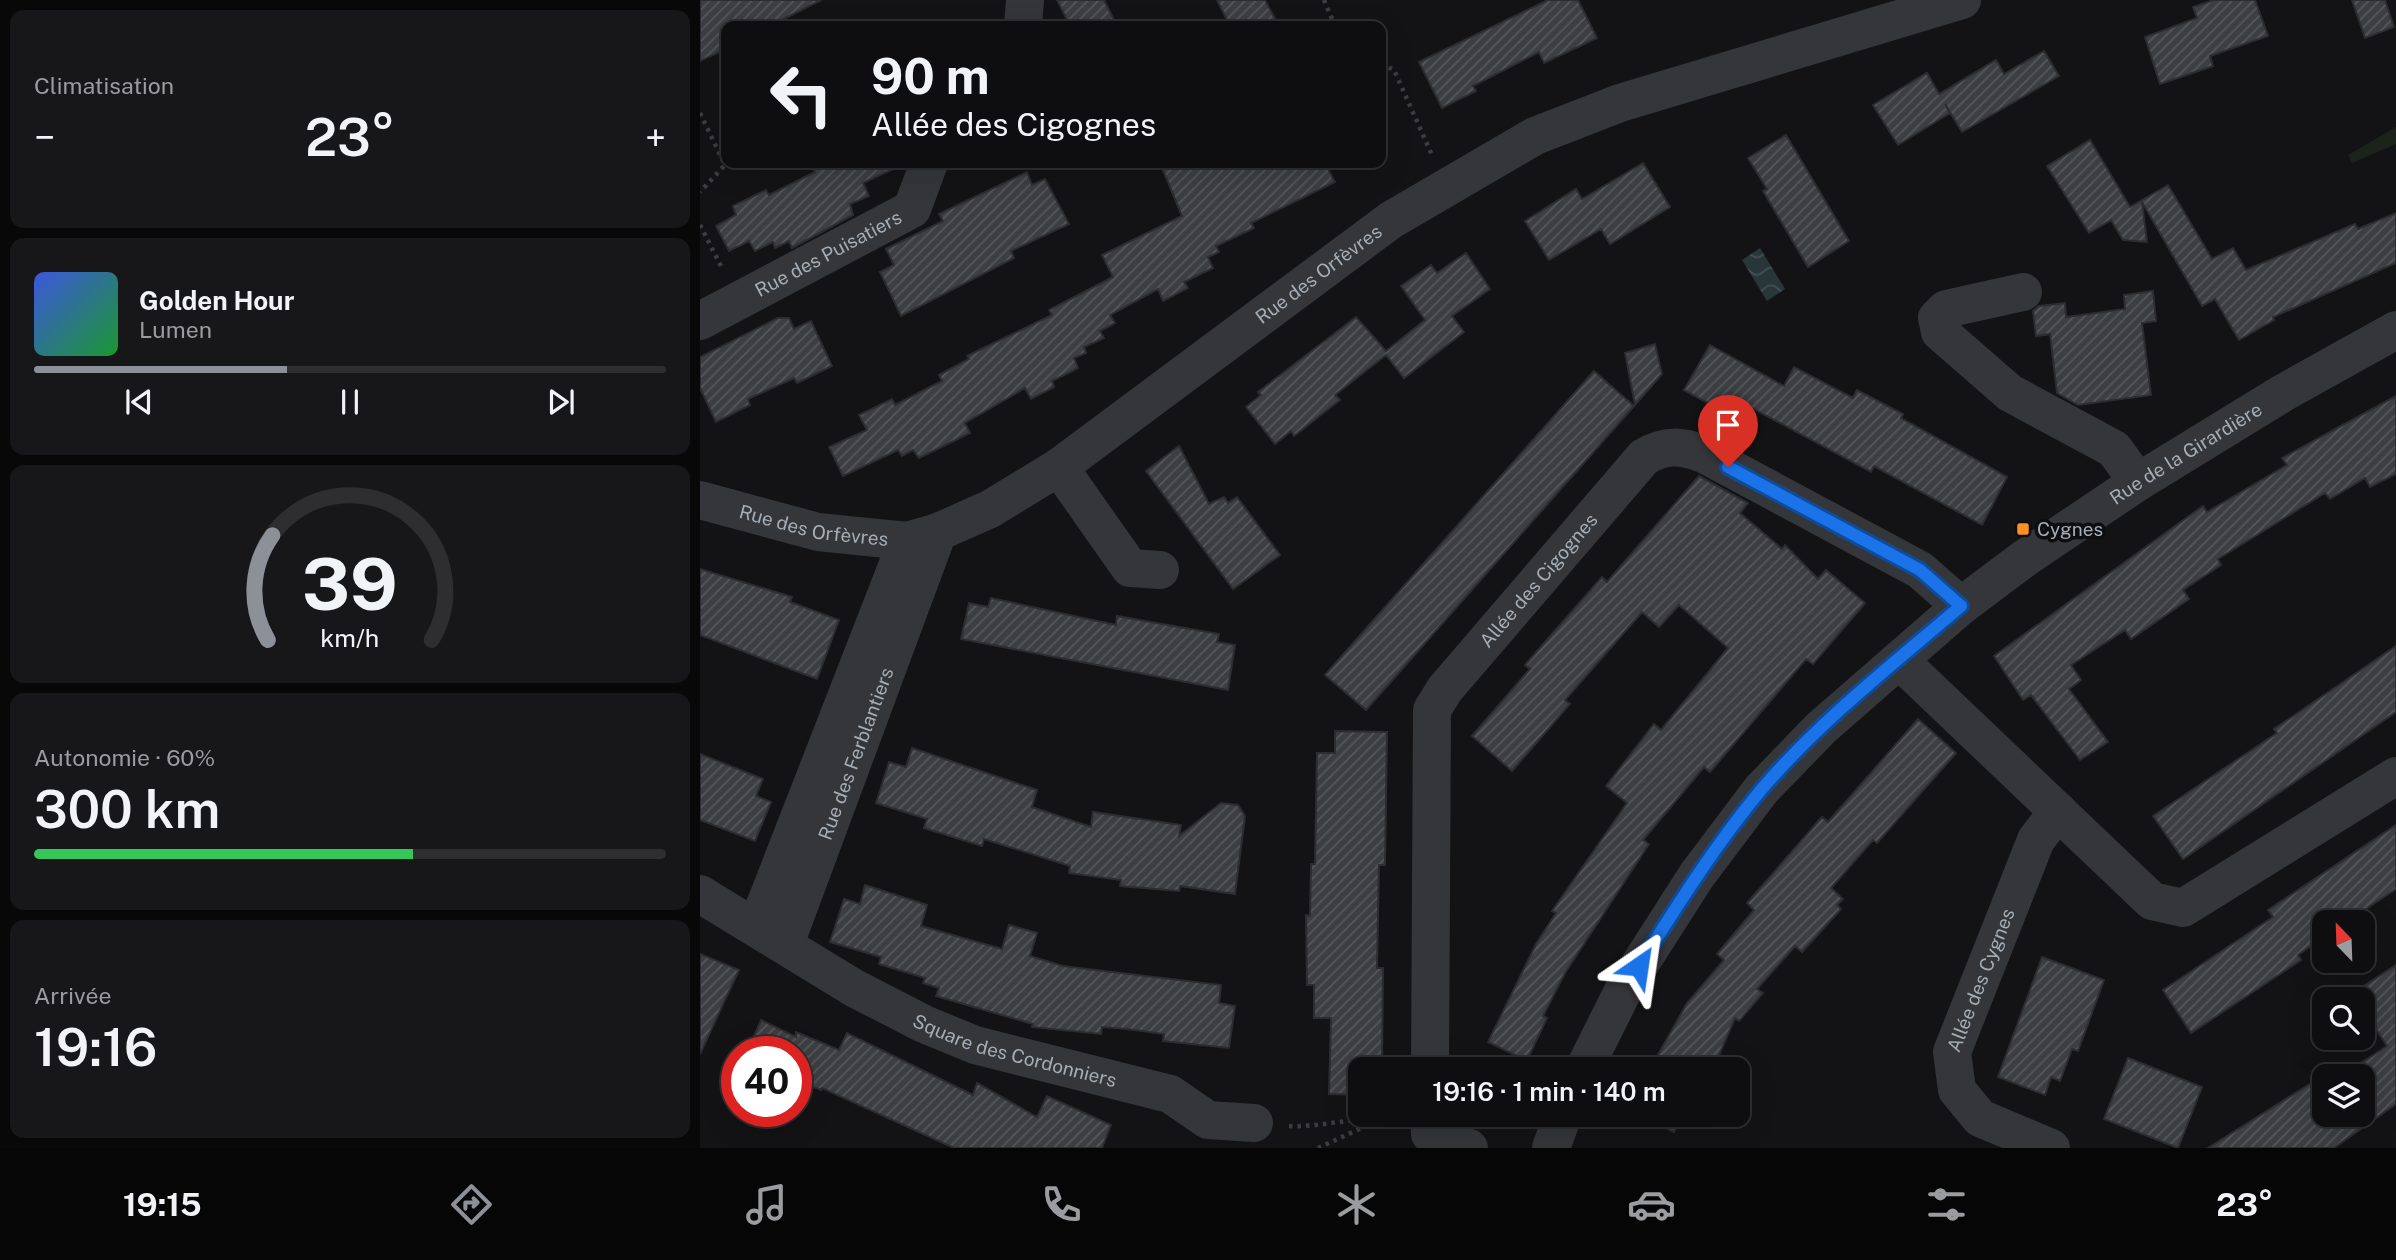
<!DOCTYPE html>
<html lang="fr">
<meta charset="utf-8">
<style>
body{margin:0;font-family:"Public Sans",sans-serif;background:#171719;color:#f1f3f6;height:100vh;display:flex;flex-direction:column;font-size:26px;white-space:nowrap}
*{box-sizing:border-box;margin:0}
p{font-size:23px;color:#9b9c9f}
.icon{flex:none;width:38px;height:38px;fill:none;stroke:currentColor;stroke-width:2;stroke-linecap:round;stroke-linejoin:round}
.map{position:relative;flex:1;overflow:hidden}
.panel{display:flex;flex-direction:column;gap:10px;padding:10px;background:#080809;width:700px}
.panel>*{flex:none}
.hud{position:absolute;left:21px;top:21px;width:665px;height:147px;border-radius:14px;box-shadow:0 7px 28px #0002,0 0 0 2px #2e2e30;background:#0e0e10;color:#f1f3f6;overflow:hidden}
.needle{width:46px;rotate:337deg}
.controls{position:absolute;left:1612px;top:910px;display:grid;gap:14px}
.controls a{display:grid;place-items:center;width:63px;height:63px;border-radius:14px;background:#0e0e10;box-shadow:0 7px 28px #0002,0 0 0 2px #2e2e30;font-size:35px}
.speed{position:absolute;left:21px;top:1036px;display:flex;gap:14px;font-size:35px;font-weight:700;text-align:center}
.speed>*{display:grid;place-content:center;width:91px;height:91px;border-radius:50%;background:#0e0e10;box-shadow:0 7px 28px #0002,0 0 0 2px #2e2e30;line-height:1}
.speed .limit{border:10px solid #d22;background:#fff;color:#111}
.pin{position:absolute;display:grid;place-items:center;width:60px;height:60px;color:#fff;margin:-72px -30px;border-radius:50% 50% 50% 0;rotate:-45deg;box-shadow:0 0 7px #0007}
.pin .icon{rotate:45deg}
.me{position:absolute;width:77px;margin:-38px;rotate:32deg;stroke-linejoin:round;filter:drop-shadow(0 0 5px #0008)}
.turn{display:flex;align-items:center;gap:24px;height:147px;padding:0 35px;font-size:32px}
.turn .icon{width:91px;height:91px;stroke-width:2.5}
.turn b{display:block;font-size:49px;line-height:60px}
.big{font-size:52px;font-weight:600;line-height:1.1}
.panel .tile{flex:1;display:flex;flex-direction:column;justify-content:center;gap:10px;min-width:0;padding:0 24px;border-radius:14px;background:#171719}
.panel .dial{align-items:center;gap:0}
.dial svg{height:182px;overflow:visible;fill:none;stroke:#2e2e30;stroke-width:7;stroke-linecap:round;text-anchor:middle}
.dial text{fill:#f1f3f6;stroke:none}
.song{display:flex;align-items:center;gap:21px}
.cover{width:84px;height:84px;border-radius:10px;background:linear-gradient(135deg,hsl(230 70% 55%),hsl(130 70% 35%))}
.played{height:7px;border-radius:4px;background:linear-gradient(90deg,#8c9099 40%,#2e2e30 40%)}
.keys{display:flex;justify-content:space-around;direction:ltr}
.heat{display:flex;justify-content:space-between;align-items:center;font-size:38px;direction:ltr}
.charge{height:10px;border-radius:5px;background:linear-gradient(90deg,#34c759 60%,#2e2e30 0)}
.trip{position:absolute;left:648px;top:1057px;width:402px;height:70px;border-radius:14px;background:#0e0e10;box-shadow:0 7px 28px #0002,0 0 0 2px #2e2e30;font-weight:600;line-height:70px;text-align:center}
.dock{display:flex;height:112px;justify-content:space-around;align-items:center;background:#060606;color:#9b9c9f}
.dock .icon{width:49px;height:49px}
.dock .on{color:#8c9099}
.dock b{font-size:32px;color:#f1f3f6}
main{display:flex;flex:1;min-height:0}
.map>svg:first-child{display:block}
.grass{fill:#1b231b}
.water{fill:url(#water-waves)}
.building{fill:url(#building-hatch);stroke:#2d2d31;stroke-width:2}
.lines{fill:none;stroke-linecap:round;stroke-linejoin:round}
.path{stroke:#3a3d41;stroke-width:4.5;stroke-dasharray:3.5 5;stroke-linecap:butt}
.minor{stroke:#34363a;stroke-width:38}
.route-casing{stroke:#114b97;stroke-width:18}
.route{stroke:#1a73e8;stroke-width:12}
.poi-dot{fill:#fe9022;stroke:#0e0e10;stroke-width:2.5}
.labels{text-anchor:middle;stroke-width:7;stroke-linejoin:round;paint-order:stroke}
.street-label{font-size:19px;fill:#a4acb6;stroke:#0e0e10}
.poi-label{font-size:19px;fill:#a4acb6;stroke:#0e0e10;text-anchor:start}
</style>
<main>
<section class="panel">
<div class="tile"><p>Climatisation</p>
<div class="heat"><a>−</a><b class="big">23°</b><a>+</a></div>
</div>
<div class="tile">
<div class="song"><i class="cover"></i><div><b>Golden Hour</b><p>Lumen</p></div></div>
<div class="played"></div>
<div class="keys"><svg class="icon" aria-label="previous" viewBox="0 0 24 24"><path d="M18 5L8 12l10 7zM5 5v14"/></svg><svg class="icon" aria-label="pause" viewBox="0 0 24 24"><path d="M8 5v14M16 5v14"/></svg><svg class="icon" aria-label="next" viewBox="0 0 24 24"><path d="M6 5l10 7-10 7zM19 5v14"/></svg></div>
</div>
<div class="tile dial"><svg viewBox="0 0 100 80">
<path d="M14 69A42 42 0 1 1 86 69"/>
<path d="M14 69A42 42 0 0 1 16 23" stroke="#8c9099"/>
<text x="50" y="56" font-size="32" font-weight="700">39</text>
<text x="50" y="72" font-size="11">km/h</text>
</svg></div>
<div class="tile"><p>Autonomie · 60%</p><b class="big">300 km</b><div class="charge"></div></div>
<div class="tile"><p>Arrivée</p><b class="big">19:16</b></div>
</section>
<div class="map">
<svg width="1696" height="1148" viewBox="0 0 1696 1148">
<defs>
<pattern id="water-waves" width="16" height="10" patternUnits="userSpaceOnUse" patternTransform="scale(1.75)"><rect width="16" height="10" fill="#283539"/><path d="M0 5q4-4 8 0t8 0" fill="none" stroke="#445053"/></pattern>
<pattern id="building-hatch" width="6" height="6" patternUnits="userSpaceOnUse" patternTransform="scale(1.75)"><rect width="6" height="6" fill="#3d3e42"/><path d="M-1 1l2-2M0 6l6-6M5 7l2-2" fill="none" stroke="#56575b"/></pattern>
</defs>
<rect width="100%" height="100%" fill="#131315"/>
<path class="grass" d="M1696 127V144L1652 163 1648 155Z"/>
<path class="water" d="M1060 248 1085 289 1067 301 1042 260Z"/>
<path class="building" d="M0 0H121L70 26H26V49L0 61Z
M357 0H404L417 26H370Z
M517 0H565L579 26H530Z
M848 0H878L897 38 844 63 839 52 773 86 776 91 742 108 719 62Z
M1514 0H1555L1568 36 1510 56 1513 66 1460 84 1445 37 1497 18 1493 7Z
M1652 0H1685L1694 27 1665 38Z
M1344 51 1359 76 1262 132 1245 104 1250 113 1198 145 1173 105 1227 73 1239 94 1296 60 1304 74Z
M1086 135 1149 241 1108 267 1063 191 1067 189 1048 158Z
M1390 140 1430 207 1468 185 1512 259 1533 248 1546 270 1655 224 1658 229 1696 213V263L1573 317 1574 320 1539 340 1515 299 1502 306 1442 202 1447 242 1423 240 1411 220 1389 233 1347 166Z
M110 163H206L163 183 169 196 150 204 153 215 92 248 89 241 75 248 73 242 55 251 49 241 29 251 16 226 36 215 33 206 66 190 69 195 115 172Z
M460 163H625L635 182 551 223 554 228 516 246 519 252 508 257 513 268 484 282 488 288 463 301 458 289 410 315 415 323 400 331 404 338 384 347 386 353 374 358 378 368 352 381 354 387 331 399 325 388 265 423 270 433 219 458 213 450 202 456 198 450 143 476 129 447 167 430 159 415 192 399 195 405 242 381 239 375 269 359 267 356 352 315 349 310 413 277 402 255 482 216Z
M943 163 970 207 910 244 901 229 849 260 825 221 876 189 882 199Z
M327 172 332 185 345 179 369 224 311 251 314 258 201 316 180 272 194 265 186 249 243 221 239 214Z
M766 253 790 289 752 316 764 332 704 378 686 355 635 395 640 400 594 436 591 431 575 444 546 407 561 395 558 392 656 317 686 351 725 320 701 286 731 265 737 273Z
M1453 291 1456 321 1442 323 1451 395 1378 405 1357 393 1350 334 1336 336 1333 311 1339 306 1365 303 1366 317 1425 309 1424 295Z
M78 318H89L94 329 111 321 132 366 97 383 94 378 48 399 50 405 16 422 0 388V357Z
M955 344 962 374 935 405 925 353Z
M1010 345 1084 386 1094 367 1153 398 1157 390 1203 414 1201 418 1307 477 1282 525 1174 466 1171 472 1052 408 1044 423 984 390Z
M894 371 934 406 666 710 625 675Z
M1696 396V474L1670 487 1665 478 1630 499 1625 493 1518 559 1521 565 1483 590 1489 599 1431 639 1425 630 1371 665 1381 680 1369 689 1408 742 1380 760 1331 695 1323 700 1294 656 1503 506 1507 512 1587 465 1582 458Z
M479 446 509 504 524 497 528 503 537 497 580 555 533 589 446 471Z
M999 476 1048 503 1040 513 1082 549 1085 545 1118 579 1126 570 1165 603 1113 664 1106 659 1010 772 1004 767 943 840 949 844 865 973 843 1016 847 1018 829 1056H817L788 1042 836 944 856 913 852 911 927 803 906 786 954 724 961 730 1028 648 979 605 959 627 942 612 865 700 870 704 812 771 772 736 830 669 825 665 902 577 907 582Z
M0 569 92 597 90 602 139 620 117 679 0 635Z
M291 598 416 625 417 616 519 634 517 642 535 645 528 690 261 639 269 603 288 607Z
M1696 646V712L1483 859 1453 816 1577 733 1574 729Z
M1218 719 1256 753 1177 843 1173 840 1131 888 1143 899 1137 905 1141 909 1102 952 1095 946 1057 989 1063 993 1039 1021 1035 1018 1017 1060 1007 1069H950L987 1003 1024 960 1017 954 1054 910 1047 903 1122 817 1128 822Z
M635 731 687 732 685 865H679L677 968H683L682 1069H660V1095L629 1094 631 1018H614V985H607L606 915 610 916 611 864H615L617 753H635Z
M212 748 337 790 332 807 391 827 393 812 481 825 479 836 521 803 538 805 545 816 535 894 480 886 479 891 420 886 421 880 369 873 370 866 284 839 282 846 224 828 227 819 176 803 189 762 206 767Z
M0 754 63 779 56 796 71 802 55 841 0 820Z
M1696 825V889L1646 922H1624V937L1598 955 1601 960 1491 1033 1463 990 1573 917 1568 910Z
M165 885 227 905 221 926 302 949 309 925 337 933 330 956 363 966 521 985 519 1003 535 1006 529 1048 463 1041 464 1034 427 1029 402 1027 401 1034 332 1027 333 1024 236 996 239 988 223 983 225 978 179 964 181 957 130 942 144 899 160 904Z
M0 954 39 970 0 1054Z
M1342 957 1404 980 1378 1051 1372 1049 1360 1081 1351 1077 1345 1095 1298 1077Z
M1696 965V1104L1634 1148H1508L1629 1072 1632 1076H1624V1115H1662V1076H1641L1687 1046 1662 1008V999H1657L1653 993Z
M61 1020 96 1037V1032L139 1050 147 1033 273 1095 277 1083 337 1117 347 1096 411 1125 402 1148H254L122 1088 121 1090 96 1080V1052H47Z
M1428 1058 1502 1087 1478 1148 1404 1119Z
M940 1115H983L974 1132Z"/>
<g class="lines">
<path class="path" d="M624 0 635 26
M681 64 694 70 732 155
M0 113 25 165 0 192
M0 225 22 268
M589 1126C624 1128 663 1113 695 1123
M618 1148 677 1121"/>
<g class="minor">
<path d="M323 26 325 0"/>
<path d="M1323 292 1246 309 1237 318 1240 332 1310 393 1414 449 1438 482"/>
<path id="s1" d="M0 321 212 209 229 163"/>
<path d="M359 467 430 568 460 570"/>
<path id="s2" d="M0 500 118 532 207 541 238 532 290 509 359 467 691 220 835 136 920 103 1262 0"/>
<path d="M1199 660 1452 901 1483 908 1696 776"/>
<path id="s3" d="M0 894 154 988 224 1024 275 1045 470 1094 508 1120 554 1123"/>
<path d="M57 926 207 541"/>
<path id="s4" d="M85 944 238 532"/>
<path id="s5" d="M730 1069 732 710 745 689 944 457C966 444 981 446 1004 454L1220 570 1261 606"/>
<path id="s6" d="M884 1069 924 989 997 875 1061 790 1121 728 1261 606 1325 558 1438 482 1583 393 1696 330"/>
<path d="M730 1115V1134L769 1148"/>
<path d="M851 1148 863 1115"/>
<path id="s7" d="M1351 1148 1280 1118 1257 1090 1252 1052 1336 840 1358 811"/>
</g>
</g>
<g class="lines">
<defs>
<path id="route" d="M939 966C977 906 1015 845 1061 790 1119 722 1193 664 1261 606L1220 570 1028 467"/>
</defs>
<use href="#route" class="route-casing"/>
<use href="#route" class="route"/>
</g>
<rect class="poi-dot" x="1316" y="522" width="14" height="14" rx="3.5"/>
<g class="labels">
<g class="street-label">
<text dy="7" stroke="none"><textPath href="#s1" startOffset="145">Rue des Puisatiers</textPath></text>
<text dy="7" stroke="none"><textPath href="#s2" startOffset="705">Rue des Orfèvres</textPath></text>
<text dy="7" stroke="none"><textPath href="#s6" startOffset="875">Rue de la Girardière</textPath></text>
<text dy="7" stroke="none"><textPath href="#s2" startOffset="117">Rue des Orfèvres</textPath></text>
<text dy="7" stroke="none"><textPath href="#s5" startOffset="527">Allée des Cigognes</textPath></text>
<text dy="7" stroke="none"><textPath href="#s4" startOffset="203">Rue des Ferblantiers</textPath></text>
<text dy="7" stroke="none"><textPath href="#s7" startOffset="229">Allée des Cygnes</textPath></text>
<text dy="7" stroke="none"><textPath href="#s3" startOffset="354">Square des Cordonniers</textPath></text>
</g>
<g class="poi-label">
<text x="1337" y="536">Cygnes</text>
</g>
</g>
</svg>
<div class="controls">
<a><svg class="needle" viewBox="-14 -14 28 28"><path d="M0-13l5 13h-10z" fill="#e53935"/><path d="M0 13l5-13h-10z" fill="#9b9c9f"/></svg></a>
<a><svg class="icon" aria-label="search" viewBox="0 0 24 24"><circle cx="10" cy="10" r="6"/><path d="M15 15l6 6"/></svg></a>
<a><svg class="icon" aria-label="layers" viewBox="0 0 24 24"><path d="M12 4l9 5-9 5-9-5zM3 14l9 5 9-5"/></svg></a>
</div>
<div class="speed"><div class="limit">40</div></div>
<div class="pin" style="left:1028px;top:467px;background:#d93025"><svg class="icon" aria-label="arrive" viewBox="0 0 24 24"><path d="M6 21V4h12l-3 4 3 4H6"/></svg></div>
<svg class="me" style="left:939px;top:966px" viewBox="-20 -20 40 40"><path d="M0-17L14 15 0 8-14 15z" fill="#1a73e8" stroke="#fff" stroke-width="4"/></svg>
<div class="trip">19:16 · 1 min · 140 m</div>
<div class="hud">
<div class="turn"><svg class="icon" aria-label="left" viewBox="0 0 24 24"><path d="M17 20v-9H6M10 6l-5 5 5 5"/></svg><div><b>90 m</b>Allée des Cigognes</div></div>
</div>
</div>
</main>
<nav class="dock">
<b>19:15</b>
<svg class="icon on" aria-label="directions" viewBox="0 0 24 24"><path d="M12 3l9 9-9 9-9-9zM9 14v-3h6M13 9l2 2-2 2"/></svg>
<svg class="icon" aria-label="music" viewBox="0 0 24 24"><path d="M9 18V5l10-2v13"/><circle cx="6" cy="18" r="3"/><circle cx="16" cy="16" r="3"/></svg>
<svg class="icon" aria-label="phone" viewBox="0 0 24 24"><path d="M5 4h4l2 5-3 2q2 4 5 5l2-3 5 2v4C11 20 4 13 5 4z"/></svg>
<svg class="icon" aria-label="climate" viewBox="0 0 24 24"><path d="M12 3v18M4 7l16 10M4 17L20 7"/></svg>
<svg class="icon" aria-label="car" viewBox="0 0 24 24"><path d="M5 17H2v-5l4-1 3-4h7l3 4 3 1v5h-3M9 17h6M6 11h13"/><circle cx="7" cy="17" r="2"/><circle cx="17" cy="17" r="2"/></svg>
<svg class="icon" aria-label="filters" viewBox="0 0 24 24"><path d="M4 7h16M4 17h16"/><circle cx="9" cy="7" r="2"/><circle cx="15" cy="17" r="2"/></svg>
<b>23°</b>
</nav>
